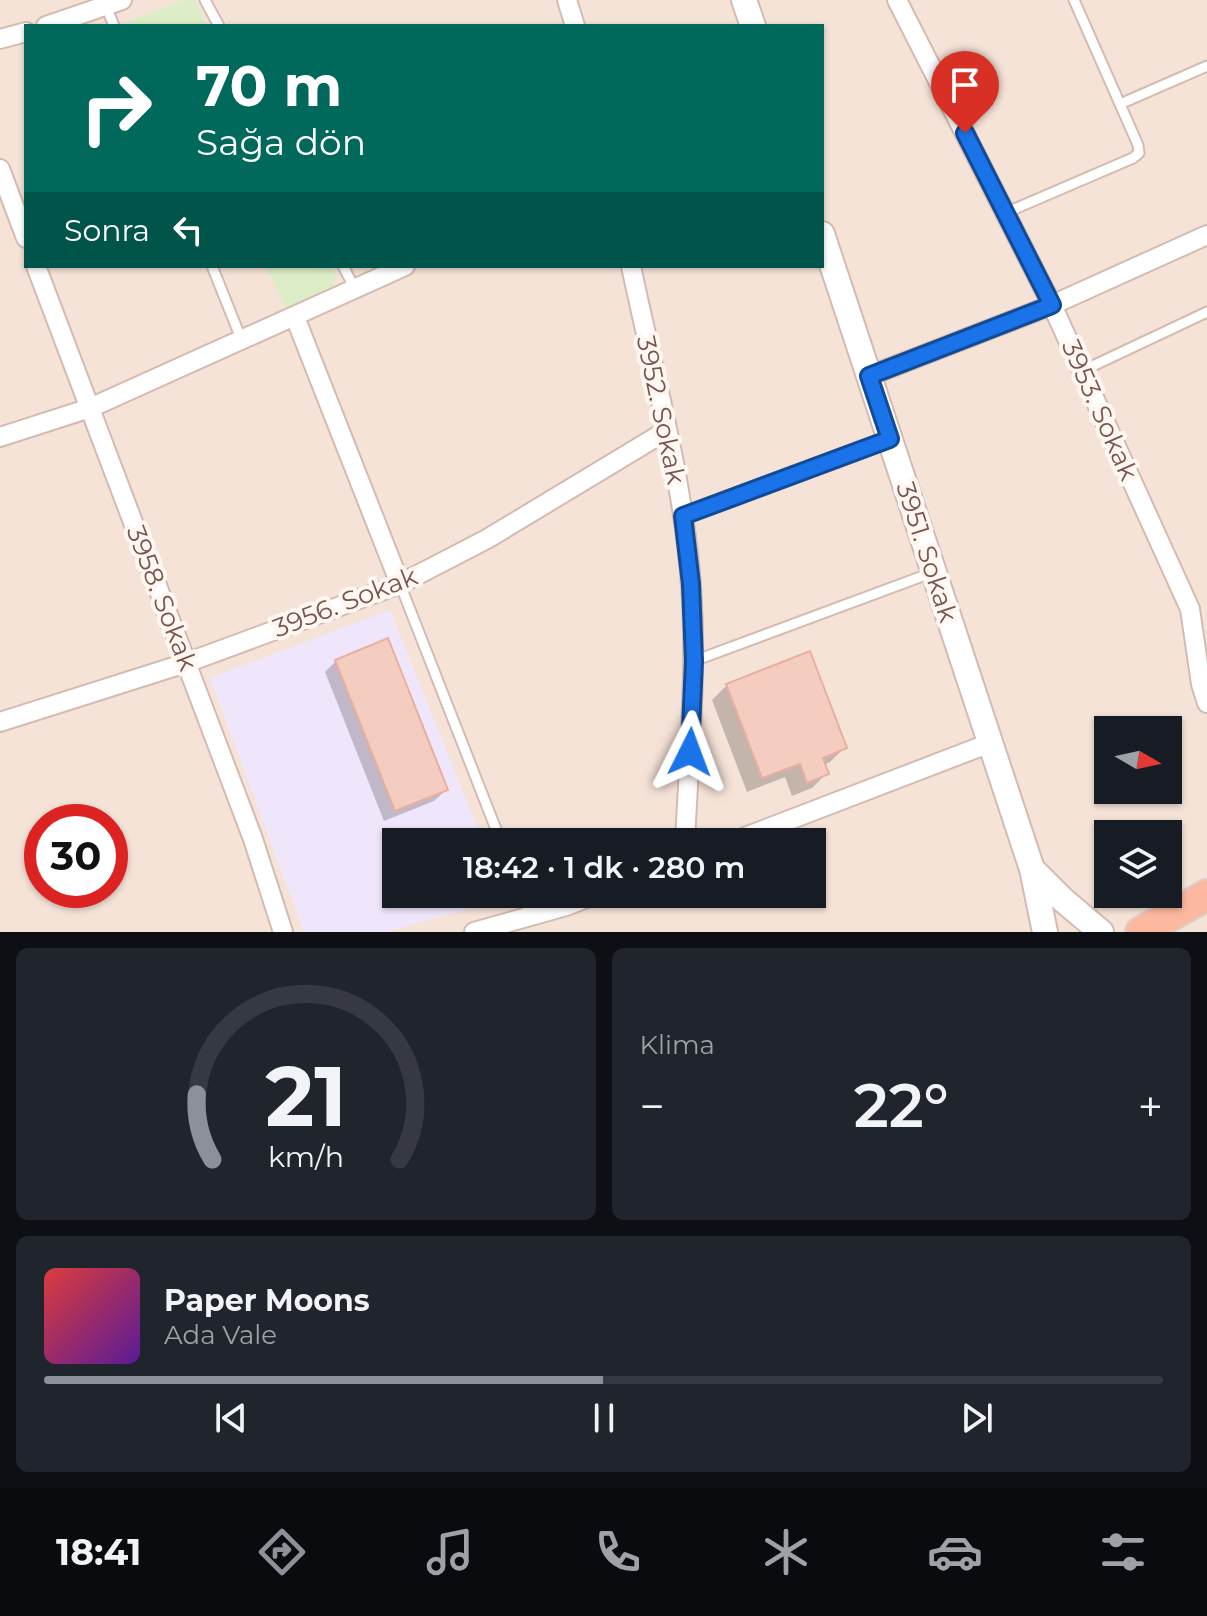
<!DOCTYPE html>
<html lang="tr">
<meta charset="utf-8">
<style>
body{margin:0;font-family:Montserrat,sans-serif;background:#20242c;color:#f1f3f6;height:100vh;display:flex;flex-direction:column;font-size:30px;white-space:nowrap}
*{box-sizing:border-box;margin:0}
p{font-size:26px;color:#9ea1a6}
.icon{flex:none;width:44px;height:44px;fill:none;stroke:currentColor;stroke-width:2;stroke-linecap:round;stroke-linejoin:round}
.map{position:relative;height:932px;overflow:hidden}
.side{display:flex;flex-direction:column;gap:16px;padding:16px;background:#0d0f14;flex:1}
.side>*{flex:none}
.banner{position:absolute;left:24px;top:24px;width:800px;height:244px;border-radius:0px;box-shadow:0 2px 6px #0004;background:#00695c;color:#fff;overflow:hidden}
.needle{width:52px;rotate:99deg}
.buttons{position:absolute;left:1094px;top:716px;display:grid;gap:16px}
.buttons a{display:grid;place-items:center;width:88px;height:88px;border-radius:0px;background:#171b24;box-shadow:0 2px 6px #0004;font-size:40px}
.speed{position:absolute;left:24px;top:804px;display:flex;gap:16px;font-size:40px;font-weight:700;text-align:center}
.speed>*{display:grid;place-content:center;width:104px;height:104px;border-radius:50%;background:#171b24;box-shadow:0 2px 6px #0004;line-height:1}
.speed .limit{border:12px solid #d22;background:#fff;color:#111}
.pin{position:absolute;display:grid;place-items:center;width:68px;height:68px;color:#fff;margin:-82px -34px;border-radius:50% 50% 50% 0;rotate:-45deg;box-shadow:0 0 8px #0007}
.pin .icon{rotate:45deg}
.me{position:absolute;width:88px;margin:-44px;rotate:3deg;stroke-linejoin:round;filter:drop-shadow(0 0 6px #0008)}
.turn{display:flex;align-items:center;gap:28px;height:168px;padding:0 40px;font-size:36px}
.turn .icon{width:104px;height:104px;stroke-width:2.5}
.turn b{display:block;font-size:56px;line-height:68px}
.then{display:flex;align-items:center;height:76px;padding:0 40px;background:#0003;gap:16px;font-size:30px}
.big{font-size:60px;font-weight:600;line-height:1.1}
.side .tile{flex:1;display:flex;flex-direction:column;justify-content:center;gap:12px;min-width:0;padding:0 28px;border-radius:12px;background:#20242c}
.side .dial{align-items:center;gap:0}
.dial svg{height:208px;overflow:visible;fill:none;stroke:#363941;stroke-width:7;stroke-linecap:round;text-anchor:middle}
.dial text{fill:#f1f3f6;stroke:none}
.song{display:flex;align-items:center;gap:24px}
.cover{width:96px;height:96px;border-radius:12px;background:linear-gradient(135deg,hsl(0 70% 55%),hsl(270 70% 35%))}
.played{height:8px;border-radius:4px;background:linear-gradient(90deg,#8c9099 50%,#363941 50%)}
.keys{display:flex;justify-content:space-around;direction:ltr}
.heat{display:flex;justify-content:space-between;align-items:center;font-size:44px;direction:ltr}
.side .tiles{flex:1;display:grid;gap:16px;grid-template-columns:1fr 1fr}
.tile:last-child{grid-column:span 2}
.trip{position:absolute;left:382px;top:828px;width:444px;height:80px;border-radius:0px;background:#171b24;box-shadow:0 2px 6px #0004;font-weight:600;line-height:80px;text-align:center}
.menu{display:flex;height:128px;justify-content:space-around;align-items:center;background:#090b0e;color:#9ea1a6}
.menu .icon{width:56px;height:56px}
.menu .active{color:#8c9099}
.menu b{font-size:36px;color:#f1f3f6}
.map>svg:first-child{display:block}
.residential{fill:#f6e3d8;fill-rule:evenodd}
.education{fill:#f0e6fb}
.green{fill:#ddedc7}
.shadow{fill:#0003}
.building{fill:#f5ccc0;stroke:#e8af9f;stroke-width:2}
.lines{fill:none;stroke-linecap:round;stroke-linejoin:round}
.service-casing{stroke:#d4bbb1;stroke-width:13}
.minor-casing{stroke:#d4bbb1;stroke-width:22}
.tertiary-casing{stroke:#d4bbb1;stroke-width:28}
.trunk-casing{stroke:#dacfcd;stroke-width:34}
.service{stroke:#fff;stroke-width:9}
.minor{stroke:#fff;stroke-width:18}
.tertiary{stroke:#fff;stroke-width:24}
.trunk{stroke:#fcb99f;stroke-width:30}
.route-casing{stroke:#114b97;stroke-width:20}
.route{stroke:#1a73e8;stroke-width:14}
.labels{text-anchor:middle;stroke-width:8;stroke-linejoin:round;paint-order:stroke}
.street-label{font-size:26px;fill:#7b544b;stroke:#fff7f2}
</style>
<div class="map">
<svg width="1207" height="932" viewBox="0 0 1207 932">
<rect width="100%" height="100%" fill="#fef3ea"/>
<path class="residential" d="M0 0H1207V932H0ZM26 26H822V266H26ZM1108 730H1168V790H1108ZM42 822H110V890H42ZM1108 834H1168V894H1108ZM396 842H812V894H396Z"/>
<path class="education" d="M390 610 483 842H396V894H503L506 899 385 932H304L210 678Z"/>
<path class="green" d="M183 0H195L208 26H126L125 23Z
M265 266H331L336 275 334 287 287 308Z"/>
<path class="shadow" d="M336 661 446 790 434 801 384 821 325 672Z
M727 685 845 747 830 762 823 765 826 774 812 788 792 796 785 777 747 792 712 700Z"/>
<path class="building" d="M388 638 448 790 395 811 335 660Z
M810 651 847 748 823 758 829 774 807 783 800 764 762 778 726 684Z"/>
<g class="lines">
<defs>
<path id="service" d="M205 0 219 26
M106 6 114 26
M1120 104 1207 66
M1005 213 1133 158 1139 153 1138 145 1074 0
M212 266 242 341
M343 266 355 289
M1082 371 1207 312
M683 516 887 441
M400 584 501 842
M694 661 931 573
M522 894 531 916"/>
<path id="minor" d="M567 0 575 26
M897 0 1052 305 1190 609 1201 684 1207 703
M46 26 122 0
M0 39 26 32
M0 169 26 238
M36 266 253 839 283 932
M631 266C653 371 683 478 691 585 697 671 689 756 685 842
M295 317 400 584
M869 376 1052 305 1207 235
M0 437 90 408 405 266
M0 722 186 663 400 584 487 539 666 431
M732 842 990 743
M474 932 566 906 597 894"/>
<path id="tertiary" d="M744 0 753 26
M822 234 1032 869
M1045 932 1032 869 1063 900 1101 932"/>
<path id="trunk" d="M1141 932 1207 895"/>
</defs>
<use href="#service" class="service-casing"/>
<use href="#minor" class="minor-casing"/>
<use href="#tertiary" class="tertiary-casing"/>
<use href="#trunk" class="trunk-casing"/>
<use href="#service" class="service"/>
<use href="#minor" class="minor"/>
<use href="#tertiary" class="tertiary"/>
<use href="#trunk" class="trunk"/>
</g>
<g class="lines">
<defs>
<path id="route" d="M690 752 694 661 691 584 683 516 890 439 869 376 1052 305 965 133"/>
</defs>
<use href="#route" class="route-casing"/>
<use href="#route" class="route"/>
</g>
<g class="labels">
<g class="street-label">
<text transform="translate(661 410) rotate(78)" y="9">3952. Sokak</text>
<text transform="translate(1100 410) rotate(66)" y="9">3953. Sokak</text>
<text transform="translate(927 552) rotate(72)" y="9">3951. Sokak</text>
<text transform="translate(162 598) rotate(69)" y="9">3958. Sokak</text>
<text transform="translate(345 602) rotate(-21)" y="9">3956. Sokak</text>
</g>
</g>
</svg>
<div class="buttons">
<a><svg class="needle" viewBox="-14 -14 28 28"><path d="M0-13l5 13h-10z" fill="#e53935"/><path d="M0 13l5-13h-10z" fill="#9ea1a6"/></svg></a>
<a><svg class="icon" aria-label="layers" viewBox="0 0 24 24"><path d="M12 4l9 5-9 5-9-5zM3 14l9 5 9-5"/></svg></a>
</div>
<div class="speed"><div class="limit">30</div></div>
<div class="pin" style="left:965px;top:133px;background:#d93025"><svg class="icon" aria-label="arrive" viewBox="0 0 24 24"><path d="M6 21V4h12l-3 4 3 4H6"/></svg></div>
<svg class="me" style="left:690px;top:752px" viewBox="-20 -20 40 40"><path d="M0-17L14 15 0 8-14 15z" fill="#1a73e8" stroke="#fff" stroke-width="4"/></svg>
<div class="trip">18:42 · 1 dk · 280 m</div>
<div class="banner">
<div class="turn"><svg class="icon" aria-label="right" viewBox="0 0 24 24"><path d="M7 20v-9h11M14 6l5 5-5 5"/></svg><div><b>70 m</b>Sağa dön</div></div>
<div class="then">Sonra<svg class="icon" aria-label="left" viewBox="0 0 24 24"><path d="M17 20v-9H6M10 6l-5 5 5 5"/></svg></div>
</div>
</div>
<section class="side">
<div class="tiles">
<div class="tile dial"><svg viewBox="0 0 100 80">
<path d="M14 69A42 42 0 1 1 86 69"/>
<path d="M14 69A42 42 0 0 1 8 44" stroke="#8c9099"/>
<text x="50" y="56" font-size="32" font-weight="700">21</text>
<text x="50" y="72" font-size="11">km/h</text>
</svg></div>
<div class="tile"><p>Klima</p>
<div class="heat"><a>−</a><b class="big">22°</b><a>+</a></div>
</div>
<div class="tile">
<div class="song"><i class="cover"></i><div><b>Paper Moons</b><p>Ada Vale</p></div></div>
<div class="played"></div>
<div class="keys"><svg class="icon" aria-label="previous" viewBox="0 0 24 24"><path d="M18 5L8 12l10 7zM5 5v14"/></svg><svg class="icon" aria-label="pause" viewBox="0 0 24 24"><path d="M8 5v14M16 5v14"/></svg><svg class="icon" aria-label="next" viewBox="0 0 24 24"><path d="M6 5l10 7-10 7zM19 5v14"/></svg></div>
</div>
</div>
</section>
<nav class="menu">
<b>18:41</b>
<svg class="icon active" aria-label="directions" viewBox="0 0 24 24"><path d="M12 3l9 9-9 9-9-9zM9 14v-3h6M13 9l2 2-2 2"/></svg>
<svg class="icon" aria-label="music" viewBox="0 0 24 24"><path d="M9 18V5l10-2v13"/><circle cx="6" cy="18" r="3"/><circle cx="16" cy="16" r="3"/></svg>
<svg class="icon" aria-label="phone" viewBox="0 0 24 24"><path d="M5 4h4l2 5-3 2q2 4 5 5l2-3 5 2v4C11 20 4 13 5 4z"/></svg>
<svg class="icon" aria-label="climate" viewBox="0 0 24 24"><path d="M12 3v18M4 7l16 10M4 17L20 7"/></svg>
<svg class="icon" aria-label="car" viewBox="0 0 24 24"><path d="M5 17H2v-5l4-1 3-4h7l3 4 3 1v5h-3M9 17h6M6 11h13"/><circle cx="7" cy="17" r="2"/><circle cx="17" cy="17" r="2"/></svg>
<svg class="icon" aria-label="filters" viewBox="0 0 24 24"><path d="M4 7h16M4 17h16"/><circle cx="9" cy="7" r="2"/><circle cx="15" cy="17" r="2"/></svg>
</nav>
